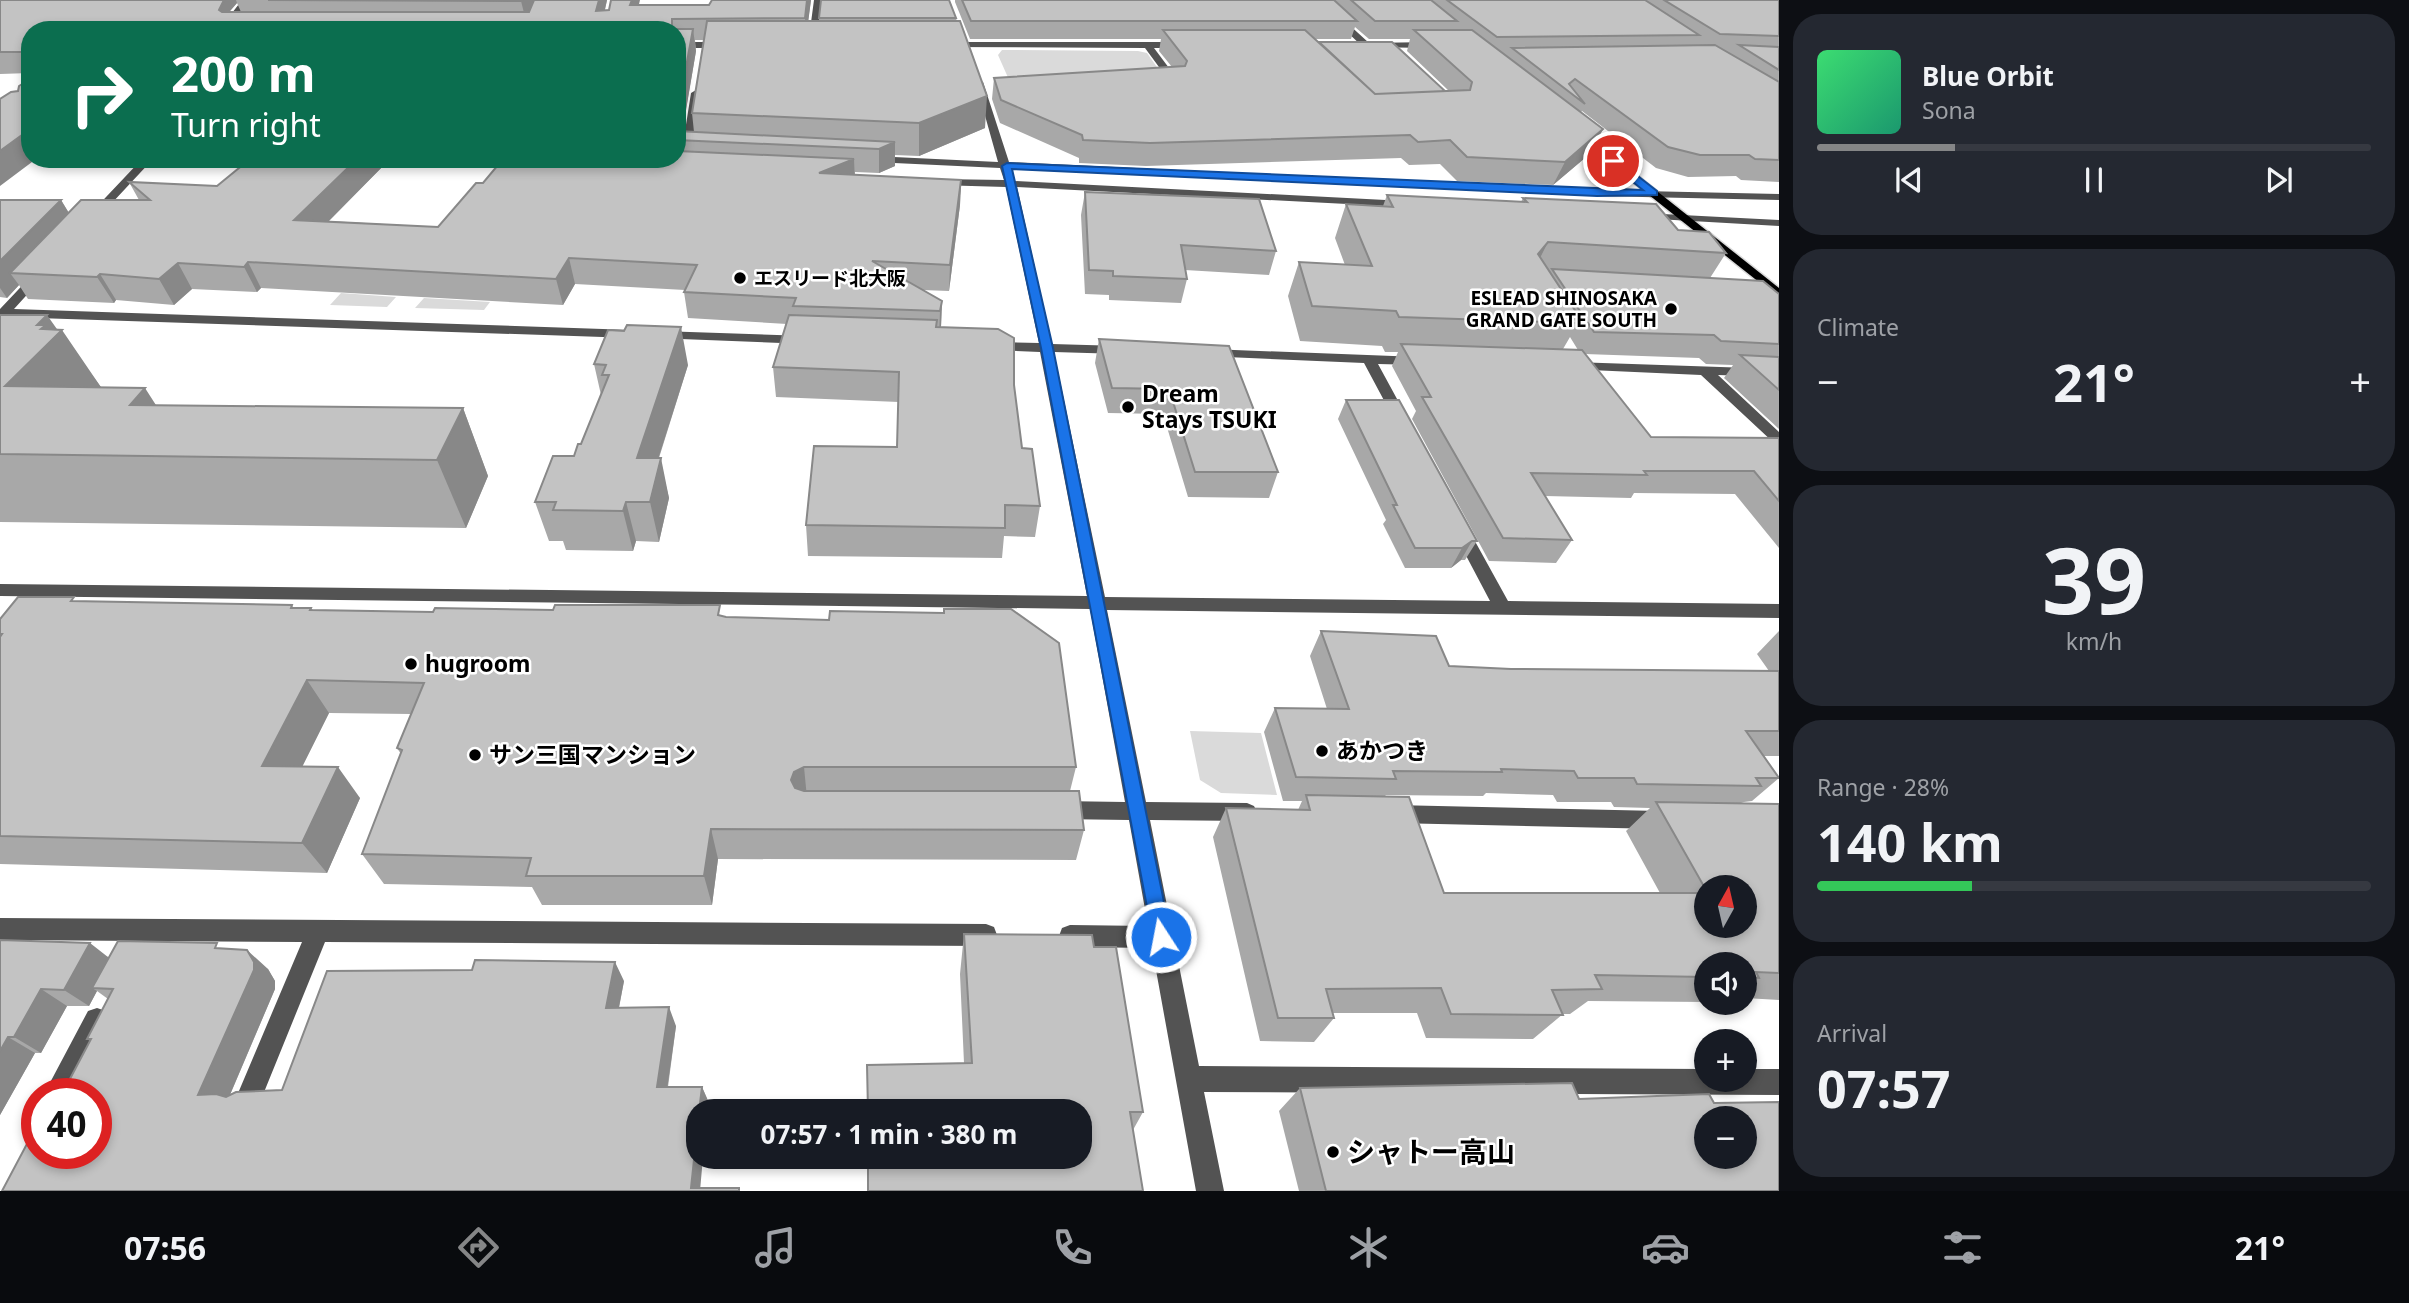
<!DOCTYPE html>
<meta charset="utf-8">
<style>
body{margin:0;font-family:"Noto Sans","Noto Sans JP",sans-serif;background:#242831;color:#f1f3f6;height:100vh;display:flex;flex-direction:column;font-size:26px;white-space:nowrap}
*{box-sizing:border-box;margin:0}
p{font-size:23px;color:#9ea1a6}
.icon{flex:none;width:38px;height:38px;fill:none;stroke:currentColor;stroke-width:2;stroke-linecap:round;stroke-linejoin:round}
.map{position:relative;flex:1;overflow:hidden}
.drawer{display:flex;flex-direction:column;gap:14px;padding:14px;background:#0d0f14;width:630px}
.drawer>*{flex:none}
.banner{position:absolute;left:21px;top:21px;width:665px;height:147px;border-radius:28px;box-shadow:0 4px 10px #0003;background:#0b6e4f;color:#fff;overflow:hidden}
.needle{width:46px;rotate:8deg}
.controls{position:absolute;left:1694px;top:875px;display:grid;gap:14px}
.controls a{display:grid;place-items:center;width:63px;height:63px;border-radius:50%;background:#171b24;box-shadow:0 4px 10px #0003;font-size:35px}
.speed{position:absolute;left:21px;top:1078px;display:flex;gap:14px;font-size:35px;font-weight:700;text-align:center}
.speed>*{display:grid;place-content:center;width:91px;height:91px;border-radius:50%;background:#171b24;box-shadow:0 4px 10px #0003;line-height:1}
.speed .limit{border:10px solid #d22;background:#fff;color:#111}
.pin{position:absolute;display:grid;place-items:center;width:60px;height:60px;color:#fff;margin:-30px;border:4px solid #fff;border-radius:50%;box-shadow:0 2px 7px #0007}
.me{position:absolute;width:77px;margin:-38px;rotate:349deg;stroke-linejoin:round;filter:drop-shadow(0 0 5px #0008)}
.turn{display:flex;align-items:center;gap:24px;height:147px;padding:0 35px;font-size:32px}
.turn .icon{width:91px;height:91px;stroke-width:2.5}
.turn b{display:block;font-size:49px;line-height:60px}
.big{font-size:52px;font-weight:700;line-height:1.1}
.drawer .card{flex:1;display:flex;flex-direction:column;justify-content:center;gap:10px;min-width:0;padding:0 24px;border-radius:28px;background:#242831}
.drawer .dial{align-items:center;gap:0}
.dial b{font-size:91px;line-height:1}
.song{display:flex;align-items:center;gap:21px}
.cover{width:84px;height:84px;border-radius:10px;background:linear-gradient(135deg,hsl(140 70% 55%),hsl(160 70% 35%))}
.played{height:7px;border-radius:4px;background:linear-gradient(90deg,#858687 25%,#363941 25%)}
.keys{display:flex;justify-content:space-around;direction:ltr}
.heat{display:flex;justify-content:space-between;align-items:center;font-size:38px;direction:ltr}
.charge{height:10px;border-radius:5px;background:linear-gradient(90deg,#34c759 28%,#363941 0)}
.trip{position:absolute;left:686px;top:1099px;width:406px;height:70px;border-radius:28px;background:#171b24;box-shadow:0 4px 10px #0003;font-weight:700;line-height:70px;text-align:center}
.tabs{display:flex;height:112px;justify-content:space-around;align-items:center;background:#090b0e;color:#9ea1a6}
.tabs .icon{width:49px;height:49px}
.tabs .on{color:#858687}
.tabs b{font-size:32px;color:#f1f3f6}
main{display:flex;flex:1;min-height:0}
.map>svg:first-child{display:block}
.green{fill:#dadada}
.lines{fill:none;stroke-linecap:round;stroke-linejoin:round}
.major-casing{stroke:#dbdbdb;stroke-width:3}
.minor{fill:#535353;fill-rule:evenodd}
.major{fill:#000;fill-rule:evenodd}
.wall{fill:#a8a8a8;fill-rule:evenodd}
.shaded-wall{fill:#888}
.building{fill:#c3c3c3;stroke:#888;stroke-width:2;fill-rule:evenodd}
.route{fill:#1a73e8;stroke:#114b97;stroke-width:2}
.poi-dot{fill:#000;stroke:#fff;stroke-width:2.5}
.labels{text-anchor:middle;stroke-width:5;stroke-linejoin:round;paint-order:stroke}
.far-poi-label{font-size:19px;font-weight:bold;fill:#000;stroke:#fff;text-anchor:start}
.poi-label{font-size:23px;font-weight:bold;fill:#000;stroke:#fff;text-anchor:start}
.near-poi-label{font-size:28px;font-weight:bold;fill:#000;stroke:#fff;text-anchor:start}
</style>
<main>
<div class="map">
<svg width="1779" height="1191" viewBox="0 0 1779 1191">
<rect width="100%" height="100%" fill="#fff"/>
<path class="green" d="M1002 50 1138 51 1147 53 1164 77 1010 82 998 55Z
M341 293 396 297 387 307 330 305Z
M424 298 490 302 484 310 415 308Z
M1190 731 1261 733 1277 795 1221 793 1200 780Z"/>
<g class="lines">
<defs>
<path id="major" d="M1572 130H1580L1779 288V298L1572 134Z"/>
</defs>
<use href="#major" class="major-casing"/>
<path class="minor" d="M242 0H250L240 13 244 22 239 30H231L236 22 232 13Z
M814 0H822L816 45 812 48 808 45Z
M1313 0H1322L1369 43 1431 42 1435 45 1431 48 1363 47Z
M677 42H724L728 45 724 48H677Z
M945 42H1183L1187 45 1183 48H1154L1181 84 1171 87 1166 84 1170 82 1145 48 942 47Z
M975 80 983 82 1009 162 1597 190 1779 194V200L1597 196 1011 169 1015 181 1405 201 1411 204 1405 207 1017 187 1052 344 1121 346 1128 350 1121 354 1054 352 1105 597 1490 601 1452 529 1460 523 1466 525 1508 601 1779 604V618L1107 610 1146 802 1247 803 1254 806 1257 812 1254 818 1247 821 1150 820 1199 1066 1706 1069V1080H1745V1069H1779V1095L1204 1092 1224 1191H1196L1152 948 1070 947 1062 944 1059 936 1062 928 1070 925 1148 926 1129 820 1058 819 1051 816 1048 810 1051 804 1058 801 1125 802 1090 609 0 596V584L1087 596 1040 352 992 350 985 346 992 342 1039 343 1006 187 937 185 932 182 937 179 1004 180 1000 168 873 162 868 159 873 156 998 162Z
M696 90 701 93 692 150 687 153 682 150 691 93Z
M142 159H153L97 219H89V215Z
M442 159H513L529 163 524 166 447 162Z
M1643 213 1779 220V226L1639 218V214Z
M38 272 44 276 14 309 632 330 639 334 632 338 7 317 0 321V309L34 273Z
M660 331 807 336 814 340 807 344 655 338V332Z
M1209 349 1419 357 1426 361 1419 365 1378 364 1409 421 1402 426 1395 421 1364 363 1204 356 1202 353Z
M1573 362 1779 369V377L1718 375 1779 432V445L1774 443 1701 375 1568 369V363Z
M1394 805 1660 811 1667 813 1671 820 1667 827 1660 829 1394 823 1387 821 1384 814 1387 807Z
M0 918 986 924 994 927 997 935 994 943 986 946 325 942 258 1107 249 1111 240 1107 236 1098 302 942 0 940Z
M97 1008 106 1011 109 1020 71 1094H44L88 1011Z"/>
<use href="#major" class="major"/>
</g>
<path class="wall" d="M0 0H607L605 10 639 5H709L712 0H811L808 21H819V18H956L985 128 919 156 895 155V166L879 173 855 172V175L961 180 960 205 949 291 922 290 942 301 941 327 1014 385 1022 448 1040 506 1035 537 1004 536 1002 558 808 556 806 525 897 447 899 402 776 397 773 367 787 324 688 318 684 292 685 290 575 284 563 305 261 288 257 292 192 289 174 305 116 300 114 303 28 299 19 285 7 298 0 297V200H61L69 213 139 200 129 182 217 186 250 159H390L329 221 438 227 483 183 677 159V30H30V73L0 74ZM237 3 241 12 230 11ZM695 40H704L692 113 694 132H682L696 51Z
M955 0H1779V182L1741 180 1736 176 1688 177 1656 168 1582 111 1581 112 1592 152 1553 185 1457 181 1440 164 1409 165 1401 158 1146 166 1079 163V158L1000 123 992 99 994 78 1172 67 1159 51 1161 39H970L955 2ZM1355 27 1369 39H1410L1407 51 1449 91H1445L1319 43 1315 39H1351Z
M1085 192 1276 251 1269 275 1185 270 1187 279 1181 303 1109 300V295L1085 294 1081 215Z
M1387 195 1521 202 1523 198 1678 230 1726 253 1710 278 1779 294V429L1724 378 1733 365 1706 364 1699 358 1585 354 1651 437 1779 438V548L1735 494 1634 493 1631 498 1545 496 1572 540 1556 563 1489 561 1412 419 1416 411 1392 366 1398 352H1385L1382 346 1300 341 1288 296 1299 262 1345 265 1335 238 1346 204 1383 206ZM1570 337 1578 350 1563 349Z
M0 315 57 329 101 387 156 405 463 408 488 476 466 528 0 522Z
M1099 339 1229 346 1278 472 1269 498 1188 497 1163 414 1108 413 1095 363Z
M594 364 688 365 659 458 669 498 659 542 636 541 633 551 566 550 563 541H549L535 502 574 456 581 444 601 395Z
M1346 400 1477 541 1465 560H1461L1451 568H1405L1383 524 1386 520 1338 419Z
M78 601 292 605 293 608H311L313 610 722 616 1076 767 1070 791 1084 830 1076 860 718 859 712 905H542L532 887 384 884 362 854 401 754 397 748 411 714 329 713 302 767 360 798 327 873 0 864V619Z
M1321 631 1449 666 1511 669 1769 671 1757 654 1779 631V756H1764L1779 778 1752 801 1744 802 1741 803 1779 804V1000L1745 998V964H1706V1002L1588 1001 1570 1014H1563L1533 1039 1426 1038 1417 1013H1333L1334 1018 1314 1042 1260 1041 1213 837 1226 808 1298 810 1302 801H1283L1264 732 1275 708 1327 709 1310 656ZM1486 793 1553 795 1557 802H1611L1614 807 1650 808 1626 831 1660 893H1444L1384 797 1386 795 1483 796ZM1706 887 1745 926H1706Z
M964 934 1094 947 1143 1112 1133 1130 964 1063 960 974Z
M0 940 109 957 222 948 268 969 275 981V989L230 1095 282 1090 624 981 619 1008 676 1026 668 1087H702L709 1103 708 1111H698L700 1188H739L740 1191H2L37 1153 90 1041 87 1039 108 999 97 991 89 1006H67L41 1053H35L0 1115Z
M1300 1088 1714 1103 1779 1191H1299L1279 1111Z"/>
<path class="shaded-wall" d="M224 0H236L237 3 230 11 233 22 219 10Z
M522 0H536L526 21 521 1Z
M599 0H607L600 30 596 11Z
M632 0H640L634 25 630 5Z
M807 0H811L806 39 805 18Z
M693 29 696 51 681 140H677V116Z
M987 96 985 128 919 156V123Z
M1603 129 1592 152 1553 185 1565 162Z
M26 132 30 139V159H36L0 186V151Z
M895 142V166L879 173V149Z
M357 159H390L305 245 294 220Z
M854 159 855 183 819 173Z
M961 180 960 205 949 291 950 265Z
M61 200 76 225 10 273 19 285 7 298 0 288V261Z
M1548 242 1531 276 1538 254Z
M569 258 575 284 563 305 556 279Z
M248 262 261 288 257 292 244 267Z
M178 263 192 289 174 305 159 279Z
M100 274 116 300 114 303 97 277Z
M942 301 941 327 939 337 940 311Z
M47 315 59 332 62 330 107 396 5 386 37 325Z
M681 327 688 365 646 497 637 458Z
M145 388 188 455 130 405Z
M463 408 488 476 466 528 437 460Z
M661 458 669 498 659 542 650 502Z
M626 502 636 541 633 551 623 511Z
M1472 541 1461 560 1451 568 1462 548Z
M307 680 329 713 287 797 262 766Z
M338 767 360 798 327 873 302 843Z
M804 767 807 798 795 811 791 780 794 772Z
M711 829 718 859 712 905 704 876Z
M90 943 113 961 92 988 97 991 89 1006 64 990Z
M247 950 268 969 275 981V989L223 1111 198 1095Z
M615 962 624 981 615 1027 606 1008Z
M41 989 67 1006 41 1053 14 1037Z
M669 1007 676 1026 665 1104 657 1087Z
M8 1037 35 1053 0 1115V1051Z
M702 1087 709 1103 708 1111H699Z
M698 1122V1157H703L700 1191 691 1188Z"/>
<path class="building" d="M0 0H224L219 10 222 12H529L534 0H599L596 11 609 10 611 0H632L630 5H709L712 0H807L805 18 672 19V29H693L677 116V30H30V52H0Z
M268 0H522L521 1Z
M821 0H949L956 18H819Z
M962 0H1334L1357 21H971Z
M1351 0H1431L1457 21H1375Z
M1447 0H1645L1699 35 1497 37Z
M1664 0H1779V36L1720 34Z
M707 21H960L987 96 919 123 692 113Z
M1163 30H1305L1375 94 1470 90 1472 82 1414 30H1472L1603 129 1565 162 1467 157 1450 140 1418 142 1410 135 1150 143 1083 140 1082 135 1001 100 994 78 1185 66 1187 61Z
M1319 42H1392L1445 91 1375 94Z
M1715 45 1779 82V160L1755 159 1749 155H1700L1668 147 1575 79 1569 84 1585 104 1512 48Z
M1739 45 1779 47V70Z
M30 79V133L26 132 0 151V99L11 92 18 91 19 86Z
M677 131 895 142 879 149 677 140Z
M677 151 854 159 819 173 961 180 950 265 872 261 942 301 940 311 793 306 796 298 684 292 697 265 569 258 556 279 248 262 244 267 178 263 159 279 100 274 97 277 10 273 81 200H150L129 182 217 186 250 159H357L294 220 438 227 476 183H483L503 159H677Z
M1085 192 1259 199 1276 251 1181 245 1187 279 1113 276V271L1089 270Z
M1387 195 1527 202 1523 198 1656 204 1678 230 1709 232 1726 253 1548 242 1538 254 1580 318 1573 317 1578 323 1399 317 1396 311 1312 306 1299 262 1372 266 1346 204 1393 207Z
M0 200H61L0 261Z
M1552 269 1763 281 1779 294V344L1721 341 1714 335 1594 332Z
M0 315H47L37 325H46L41 329 62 330 5 386 145 388 130 405 463 408 437 460 0 454Z
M789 315 937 320 936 327 998 329 1014 338V385L1022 448 1032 449 1040 506 1005 505V528L806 525 814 446 897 447 899 372 773 367Z
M627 325 681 327 637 458H661L650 502H626L623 511 553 510 556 502H535L553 456H574L578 444H581L609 375H602L606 365 594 364 608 330 624 331Z
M1099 339 1229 346 1278 472H1195L1169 389 1112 388Z
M1401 344 1582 350 1651 437 1779 438V501L1754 471H1644L1647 475 1531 473 1572 540 1503 538 1422 397H1431Z
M1740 355 1779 357V390Z
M1346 400H1399L1477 541H1472L1462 548H1415L1393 505H1397Z
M18 597H74L71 601 292 605 291 608H311L310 610 433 612 435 608 553 610 555 605H720L718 615 726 617 829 620 830 611 944 613V609H1011L1059 643 1076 767H804L794 772 791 780 795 788 804 791H1079L1084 830 711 829 704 876H526L531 858 362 854 402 750 397 748 424 683 307 680 262 766 338 767 302 843 0 836V637L2 634H0V619Z
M1321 631 1436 636 1449 666 1511 669 1779 671V731H1746L1779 778H1756L1761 786 1637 784 1634 778H1578L1574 771 1501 769 1502 772 1393 771 1396 779 1296 777 1275 708 1349 709Z
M1306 795 1409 797 1444 893H1706V926H1745V887H1706V890L1656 802 1779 804V973L1756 972 1759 978 1745 977V964H1706V977L1595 975 1602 989 1552 990 1563 1015 1451 1014 1441 988 1326 989 1334 1018H1278L1226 808 1310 810Z
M964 934 1092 935 1094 947H1116L1143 1112H1130L1143 1191H868V1157H1080V1111H868L867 1065 972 1063Z
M0 940 90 943 64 990 41 989 14 1037H8L0 1051Z
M118 941 217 943 215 948 247 950 254 962V970L198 1095 216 1094 226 1097 236 1092 282 1090 327 971 472 970 475 960 615 962 606 1008 669 1007 657 1087H702L699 1111H698V1122L691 1188H739V1191H2L37 1125V1153H96V1094H62L91 1039H87L113 989 92 988Z
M1572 1083 1579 1099 1709 1094 1714 1103 1779 1102V1191H1326L1300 1088ZM1706 1118H1745V1157H1706Z"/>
<path class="route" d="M1609 159H1616L1657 191V195L1597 196 1012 169 1053 348 1171 937 1168 944 1161 947 1154 944 1041 348 1002 166 1007 163 1643 190 1609 163Z"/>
<g class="poi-dot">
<circle cx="740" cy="278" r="7"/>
<circle cx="1671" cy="309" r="7"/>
<circle cx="1128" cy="407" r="7"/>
<circle cx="411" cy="664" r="7"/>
<circle cx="1322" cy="751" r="7"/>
<circle cx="475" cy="755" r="7"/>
<circle cx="1333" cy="1152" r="7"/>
</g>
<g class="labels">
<g class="far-poi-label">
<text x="754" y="285">エスリード北大阪</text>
<text x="1657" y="305" text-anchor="end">ESLEAD SHINOSAKA<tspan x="1657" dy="22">GRAND GATE SOUTH</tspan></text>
</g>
<g class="poi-label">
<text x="1142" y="402">Dream<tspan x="1142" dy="26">Stays TSUKI</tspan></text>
<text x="425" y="672">hugroom</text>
<text x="1336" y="759">あかつき</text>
<text x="489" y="763">サン三国マンション</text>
</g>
<g class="near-poi-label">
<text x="1347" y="1162">シャトー高山</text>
</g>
</g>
</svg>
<div class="controls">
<a><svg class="needle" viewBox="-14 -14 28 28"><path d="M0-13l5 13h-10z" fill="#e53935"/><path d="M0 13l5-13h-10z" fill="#9ea1a6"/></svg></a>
<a><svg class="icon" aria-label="sound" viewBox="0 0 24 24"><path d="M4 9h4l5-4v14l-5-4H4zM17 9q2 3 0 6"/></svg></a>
<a>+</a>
<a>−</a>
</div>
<div class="speed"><div class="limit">40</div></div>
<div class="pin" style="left:1613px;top:161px;background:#d93025"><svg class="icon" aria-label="arrive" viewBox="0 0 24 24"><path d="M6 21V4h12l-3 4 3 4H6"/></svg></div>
<svg class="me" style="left:1161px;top:937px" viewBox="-20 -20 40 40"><circle r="17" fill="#1a73e8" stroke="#fff" stroke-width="3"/><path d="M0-11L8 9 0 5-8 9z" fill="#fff"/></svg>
<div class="trip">07:57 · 1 min · 380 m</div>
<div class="banner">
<div class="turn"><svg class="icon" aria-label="right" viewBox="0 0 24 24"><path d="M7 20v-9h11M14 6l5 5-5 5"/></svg><div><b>200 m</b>Turn right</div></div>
</div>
</div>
<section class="drawer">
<div class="card">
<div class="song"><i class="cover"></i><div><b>Blue Orbit</b><p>Sona</p></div></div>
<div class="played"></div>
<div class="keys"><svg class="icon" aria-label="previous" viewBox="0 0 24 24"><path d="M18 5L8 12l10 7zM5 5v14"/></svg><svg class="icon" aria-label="pause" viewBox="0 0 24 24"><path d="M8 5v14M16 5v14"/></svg><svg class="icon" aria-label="next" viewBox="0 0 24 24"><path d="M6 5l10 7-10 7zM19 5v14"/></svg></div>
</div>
<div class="card"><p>Climate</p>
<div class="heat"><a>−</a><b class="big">21°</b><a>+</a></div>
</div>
<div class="card dial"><b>39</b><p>km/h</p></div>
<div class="card"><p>Range · 28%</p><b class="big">140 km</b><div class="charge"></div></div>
<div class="card"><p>Arrival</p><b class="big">07:57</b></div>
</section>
</main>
<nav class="tabs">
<b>07:56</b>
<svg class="icon on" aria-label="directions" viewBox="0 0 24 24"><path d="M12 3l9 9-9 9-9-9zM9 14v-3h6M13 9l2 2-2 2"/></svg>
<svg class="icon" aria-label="music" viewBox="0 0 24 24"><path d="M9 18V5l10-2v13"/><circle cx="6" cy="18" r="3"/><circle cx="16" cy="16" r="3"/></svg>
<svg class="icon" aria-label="phone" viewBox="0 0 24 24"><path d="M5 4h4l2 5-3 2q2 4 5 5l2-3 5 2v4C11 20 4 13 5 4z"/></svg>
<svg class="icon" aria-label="climate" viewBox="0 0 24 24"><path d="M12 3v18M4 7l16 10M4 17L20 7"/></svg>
<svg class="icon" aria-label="car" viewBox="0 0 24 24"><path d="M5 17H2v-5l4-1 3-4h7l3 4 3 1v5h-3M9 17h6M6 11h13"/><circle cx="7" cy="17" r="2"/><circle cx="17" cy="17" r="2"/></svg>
<svg class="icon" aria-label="filters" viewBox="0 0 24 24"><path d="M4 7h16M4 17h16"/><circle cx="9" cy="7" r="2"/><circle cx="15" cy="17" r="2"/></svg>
<b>21°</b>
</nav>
